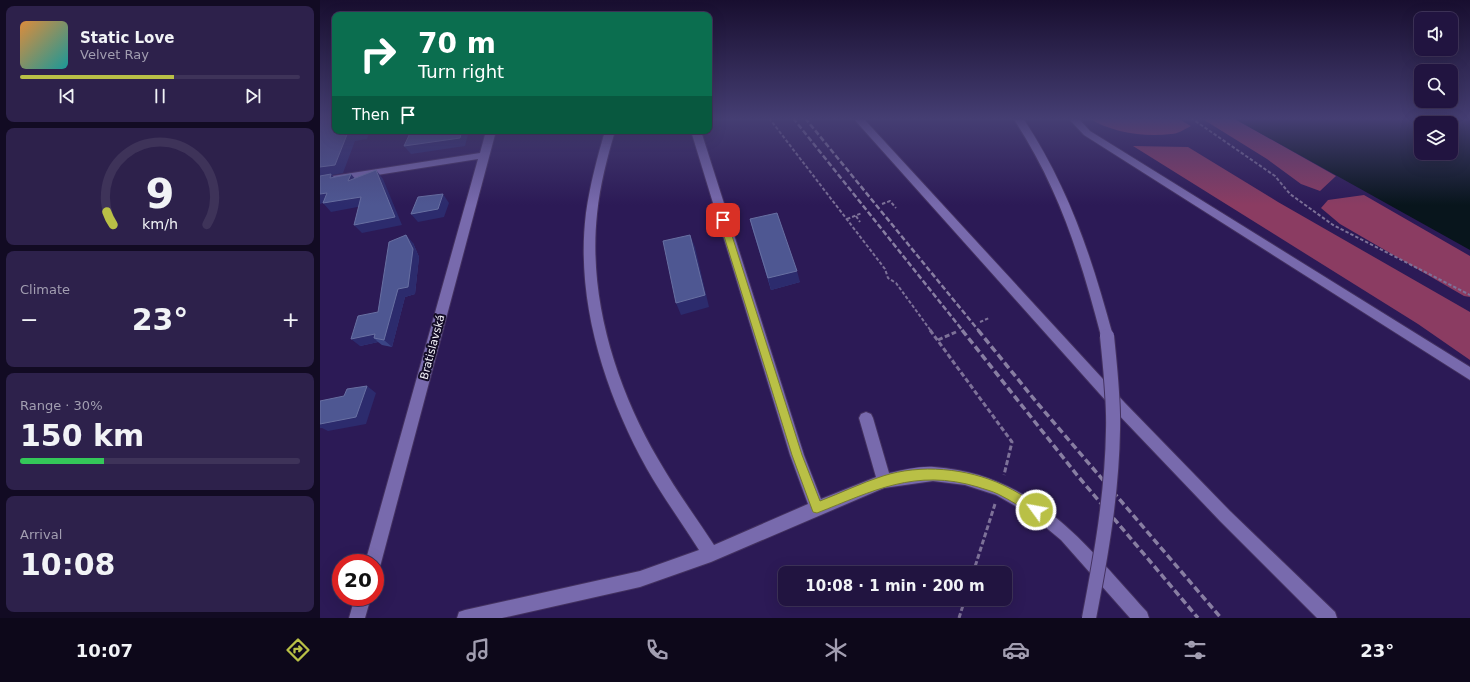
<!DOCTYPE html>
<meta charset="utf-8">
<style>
body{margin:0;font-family:"DejaVu Sans",sans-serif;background:#2d214b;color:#f1f3f6;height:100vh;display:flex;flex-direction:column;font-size:15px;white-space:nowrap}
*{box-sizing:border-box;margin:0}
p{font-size:13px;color:#a29eb1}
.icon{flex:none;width:22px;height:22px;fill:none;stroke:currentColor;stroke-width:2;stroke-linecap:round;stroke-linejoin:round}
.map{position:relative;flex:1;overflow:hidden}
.sheet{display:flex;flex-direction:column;gap:6px;padding:6px;background:#120b23;width:320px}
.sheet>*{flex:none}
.guide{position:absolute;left:12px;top:12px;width:380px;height:122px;border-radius:8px;box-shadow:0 4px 16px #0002,0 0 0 1px #3e3359;background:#0b6e4f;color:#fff;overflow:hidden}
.controls{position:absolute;left:1094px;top:12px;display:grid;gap:8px}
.controls a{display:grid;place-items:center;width:44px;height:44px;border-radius:8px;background:#211440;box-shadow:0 4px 16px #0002,0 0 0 1px #3e3359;font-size:20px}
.speed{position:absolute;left:12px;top:554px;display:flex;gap:8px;font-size:20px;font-weight:700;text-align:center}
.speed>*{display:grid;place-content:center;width:52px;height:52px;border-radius:50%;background:#211440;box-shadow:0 4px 16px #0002,0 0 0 1px #3e3359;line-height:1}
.speed .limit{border:6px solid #d22;background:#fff;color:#111}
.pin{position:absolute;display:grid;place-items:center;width:34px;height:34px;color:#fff;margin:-17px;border-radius:8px;box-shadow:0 2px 6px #0006}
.me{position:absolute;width:44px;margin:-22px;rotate:302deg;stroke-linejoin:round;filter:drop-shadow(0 0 3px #0008)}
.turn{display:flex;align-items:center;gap:14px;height:84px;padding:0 20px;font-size:18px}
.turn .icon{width:52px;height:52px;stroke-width:2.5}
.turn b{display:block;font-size:28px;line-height:34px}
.then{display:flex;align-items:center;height:38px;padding:0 20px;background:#0003;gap:8px;font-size:15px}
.big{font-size:30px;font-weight:700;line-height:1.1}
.sheet .tile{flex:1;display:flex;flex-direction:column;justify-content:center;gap:6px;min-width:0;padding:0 14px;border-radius:8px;background:#2d214b}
.sheet .dial{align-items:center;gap:0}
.dial svg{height:104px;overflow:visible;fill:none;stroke:#3e3359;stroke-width:7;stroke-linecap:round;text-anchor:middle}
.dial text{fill:#f1f3f6;stroke:none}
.song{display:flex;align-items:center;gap:12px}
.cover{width:48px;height:48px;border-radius:6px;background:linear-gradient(135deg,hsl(30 70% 55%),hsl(180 70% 35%))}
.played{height:4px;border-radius:2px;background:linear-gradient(90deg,#b9c046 55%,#3e3359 55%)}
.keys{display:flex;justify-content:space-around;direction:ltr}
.heat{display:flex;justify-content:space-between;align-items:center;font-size:22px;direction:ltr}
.charge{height:6px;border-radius:3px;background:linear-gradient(90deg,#34c759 30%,#3e3359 0)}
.trip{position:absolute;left:458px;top:566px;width:234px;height:40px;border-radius:8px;background:#211440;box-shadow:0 4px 16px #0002,0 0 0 1px #3e3359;font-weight:700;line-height:40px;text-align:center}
.dock{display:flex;height:64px;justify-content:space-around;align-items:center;background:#0d081a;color:#a29eb1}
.dock .icon{width:28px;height:28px}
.dock .selected{color:#b9c046}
.dock b{font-size:18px;color:#f1f3f6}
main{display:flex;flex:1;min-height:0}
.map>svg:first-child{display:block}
.forest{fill:#8b3c62}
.water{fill:#08151c;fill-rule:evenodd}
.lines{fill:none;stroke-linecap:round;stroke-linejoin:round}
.minor-casing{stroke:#433160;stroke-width:2}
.path-far1{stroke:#7d7198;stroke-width:2;stroke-dasharray:3.5 2;stroke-linecap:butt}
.path{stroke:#7d7198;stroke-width:3;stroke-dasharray:5 2.5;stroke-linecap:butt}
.minor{fill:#786aad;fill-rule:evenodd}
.rail-far1{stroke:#887ea2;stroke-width:2.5;stroke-dasharray:5.5 2.5;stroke-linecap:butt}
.rail{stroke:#887ea2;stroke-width:3.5;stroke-dasharray:7 3.5;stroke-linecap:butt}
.minor-bridge-casing{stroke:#433160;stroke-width:16;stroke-linecap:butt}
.minor-bridge{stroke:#786aad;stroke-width:14}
.wall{fill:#3a4485}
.shaded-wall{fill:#2c2b6d}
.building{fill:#4e5792;stroke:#6870a2}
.route{fill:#b9c046;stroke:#787d2e}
.labels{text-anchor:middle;stroke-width:4;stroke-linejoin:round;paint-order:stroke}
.street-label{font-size:11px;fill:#f5f4fb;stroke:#130c26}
</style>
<main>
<section class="sheet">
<div class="tile">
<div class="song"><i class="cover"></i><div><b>Static Love</b><p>Velvet Ray</p></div></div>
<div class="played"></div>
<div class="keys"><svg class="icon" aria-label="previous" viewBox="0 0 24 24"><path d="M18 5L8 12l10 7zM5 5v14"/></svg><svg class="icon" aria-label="pause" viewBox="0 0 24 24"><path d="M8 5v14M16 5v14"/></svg><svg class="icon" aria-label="next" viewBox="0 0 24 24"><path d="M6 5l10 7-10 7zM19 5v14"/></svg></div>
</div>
<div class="tile dial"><svg viewBox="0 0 100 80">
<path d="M14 69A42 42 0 1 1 86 69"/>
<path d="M14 69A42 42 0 0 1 9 59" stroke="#b9c046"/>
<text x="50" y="56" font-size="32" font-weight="700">9</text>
<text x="50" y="72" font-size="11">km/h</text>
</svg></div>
<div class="tile"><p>Climate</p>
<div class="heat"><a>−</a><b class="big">23°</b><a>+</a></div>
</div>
<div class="tile"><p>Range · 30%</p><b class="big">150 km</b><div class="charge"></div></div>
<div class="tile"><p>Arrival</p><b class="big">10:08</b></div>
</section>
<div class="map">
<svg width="1150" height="618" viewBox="0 0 1150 618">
<rect width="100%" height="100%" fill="#2c1a56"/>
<path class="forest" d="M769 118H857L871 126C865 129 858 134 851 134 824 137 792 133 769 118Z
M881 118H913L1016 176 1000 191 981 184 947 159Z
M813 146 868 147 958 202 1150 312V360L1098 324Z
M1044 195 1150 256V297L1144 296 1020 224 1001 208 1008 200Z"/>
<path class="water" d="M913 118H1150V250ZM1101 123H1131V153H1101Z"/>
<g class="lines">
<defs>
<path id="minor" d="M533 118H543L805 403 910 511 1015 612 1017 618H997L900 521 795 411Z
M693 118H703C749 188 771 255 793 336L791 340 787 341 783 340 781 336C760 256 739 188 693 118Z
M748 118H758L770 131 1150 367V380L764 135Z
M166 131H176L61 563 59 569 55 570V563H45L158 159 0 184V178L160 153Z
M285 131H295C287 158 280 185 277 214 268 298 296 387 338 459 355 489 375 516 394 545L488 504 470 455 371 131H381L484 455 501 499 556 477 539 418 541 414 546 412 551 414 553 418 569 473C584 470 599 466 614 467 714 474 765 544 827 612L829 618H810L741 540 711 515 676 495 645 485 613 481 564 488 391 562 320 587 182 618H137L139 612 145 610 320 571 379 550C362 523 343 497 327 469 285 393 255 301 266 213 270 185 277 158 285 131Z
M35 597H51L45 618H29Z"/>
</defs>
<use href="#minor" class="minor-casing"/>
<path class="path-far1" d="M449 118 565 269 568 278 576 283 611 331
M871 118 955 176 970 194 1013 225 1150 295
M562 204 570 201 576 208
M536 216 540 222
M527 219 542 213
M660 322 669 318"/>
<path class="path" d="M610 330 692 442 684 475
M618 340 636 332
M653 573 675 504
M639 618 645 599"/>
<use href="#minor" class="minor"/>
<path class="rail-far1" d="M473 118 643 331
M485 118 659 331"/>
<path class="rail" d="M642 330 757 475 878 618
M658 330 718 404 901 618"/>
<defs>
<path id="minor-bridge" d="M769 618C781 556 792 494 793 430 794 399 790 367 787 336"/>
</defs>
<use href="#minor-bridge" class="minor-bridge-casing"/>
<use href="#minor-bridge" class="minor-bridge"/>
</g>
<path class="wall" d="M430 219 480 282 451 290 433 231Z
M93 243 99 257 95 294 85 297 72 347 62 345 58 342 40 346 58 312Z"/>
<path class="shaded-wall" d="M37 131H50L47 139 35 141 23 173 12 175 19 183 0 176V167L28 132Z
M142 131H149L145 146 91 154 84 146Z
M56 170 63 179 82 225 42 233 34 225Z
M31 174 38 182 28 181Z
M7 193 41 197 48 205 11 212 3 203 0 204V194Z
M123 194 129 203 124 217 98 222 91 214Z
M86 235 93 243 99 257 95 294 85 297 72 347 64 340 78 289Z
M370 235 375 247 389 307 361 315 356 303Z
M477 271 480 282 451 290 448 278Z
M55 334 54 338 58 342 40 346 31 339Z
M47 386 56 393 46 424 8 431 2 428H0V420Z"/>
<path class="building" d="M0 118H15V131H37L28 132 15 165 0 167Z
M91 131H142L140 138 84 146Z
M56 170 75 217 34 225 41 197 3 203 7 193 0 194V176L11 174 10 178 31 174 28 181Z
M123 194 118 209 91 214 98 197Z
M457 213 477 271 448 278 430 219Z
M86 235 93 249 88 287 78 289 64 340 54 338 55 334 31 339 38 316 58 312 69 242Z
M370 235 385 295 356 303 343 241Z
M47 386 36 417 0 424V401L24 396 27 389Z"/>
<linearGradient id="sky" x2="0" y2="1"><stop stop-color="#180e2f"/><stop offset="0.58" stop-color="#453e73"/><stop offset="1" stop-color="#453e73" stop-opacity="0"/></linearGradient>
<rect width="1150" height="205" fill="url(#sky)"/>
<path class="route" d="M403 217 407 220 482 455 500 501C521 493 541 483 563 476 600 464 647 468 683 485 696 491 708 499 720 506L722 510 720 514 716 516 712 514C701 507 690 500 678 494 672 491 664 489 658 487 595 468 553 491 497 513L493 512 472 455 399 220Z"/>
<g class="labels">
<g class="street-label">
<text transform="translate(112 347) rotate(-75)" y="4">Bratislavská</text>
</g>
</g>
</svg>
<div class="controls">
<a><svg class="icon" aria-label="sound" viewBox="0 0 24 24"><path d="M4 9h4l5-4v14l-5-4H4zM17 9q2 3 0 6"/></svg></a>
<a><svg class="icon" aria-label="search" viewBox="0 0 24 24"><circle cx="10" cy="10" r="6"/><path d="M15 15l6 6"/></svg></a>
<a><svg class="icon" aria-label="layers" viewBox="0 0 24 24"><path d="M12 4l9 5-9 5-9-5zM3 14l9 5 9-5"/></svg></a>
</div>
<div class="speed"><div class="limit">20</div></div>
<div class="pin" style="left:403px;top:220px;background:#d93025"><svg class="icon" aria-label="arrive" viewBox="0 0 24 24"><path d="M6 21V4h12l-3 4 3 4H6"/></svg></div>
<svg class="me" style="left:716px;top:510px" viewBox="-20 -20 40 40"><circle r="17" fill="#b9c046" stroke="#fff" stroke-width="3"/><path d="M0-11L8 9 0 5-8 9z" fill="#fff"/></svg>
<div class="trip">10:08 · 1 min · 200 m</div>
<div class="guide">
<div class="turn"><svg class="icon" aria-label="right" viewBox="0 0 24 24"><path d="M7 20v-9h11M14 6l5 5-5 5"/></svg><div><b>70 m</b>Turn right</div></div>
<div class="then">Then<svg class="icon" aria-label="arrive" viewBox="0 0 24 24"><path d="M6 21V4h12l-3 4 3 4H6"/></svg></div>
</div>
</div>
</main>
<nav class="dock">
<b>10:07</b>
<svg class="icon selected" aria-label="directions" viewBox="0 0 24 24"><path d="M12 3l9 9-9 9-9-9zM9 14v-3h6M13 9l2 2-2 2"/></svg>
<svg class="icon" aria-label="music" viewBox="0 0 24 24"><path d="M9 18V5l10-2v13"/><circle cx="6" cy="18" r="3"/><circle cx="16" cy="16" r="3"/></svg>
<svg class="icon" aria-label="phone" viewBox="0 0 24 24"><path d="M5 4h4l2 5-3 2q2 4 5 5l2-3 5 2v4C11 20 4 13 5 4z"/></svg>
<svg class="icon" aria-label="climate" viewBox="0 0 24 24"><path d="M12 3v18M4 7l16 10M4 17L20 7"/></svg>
<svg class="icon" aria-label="car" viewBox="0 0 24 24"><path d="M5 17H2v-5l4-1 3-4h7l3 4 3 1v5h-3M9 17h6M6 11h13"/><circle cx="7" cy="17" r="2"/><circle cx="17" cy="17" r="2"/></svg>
<svg class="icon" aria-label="filters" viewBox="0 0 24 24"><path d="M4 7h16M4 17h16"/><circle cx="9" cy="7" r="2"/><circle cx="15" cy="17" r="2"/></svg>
<b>23°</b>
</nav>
